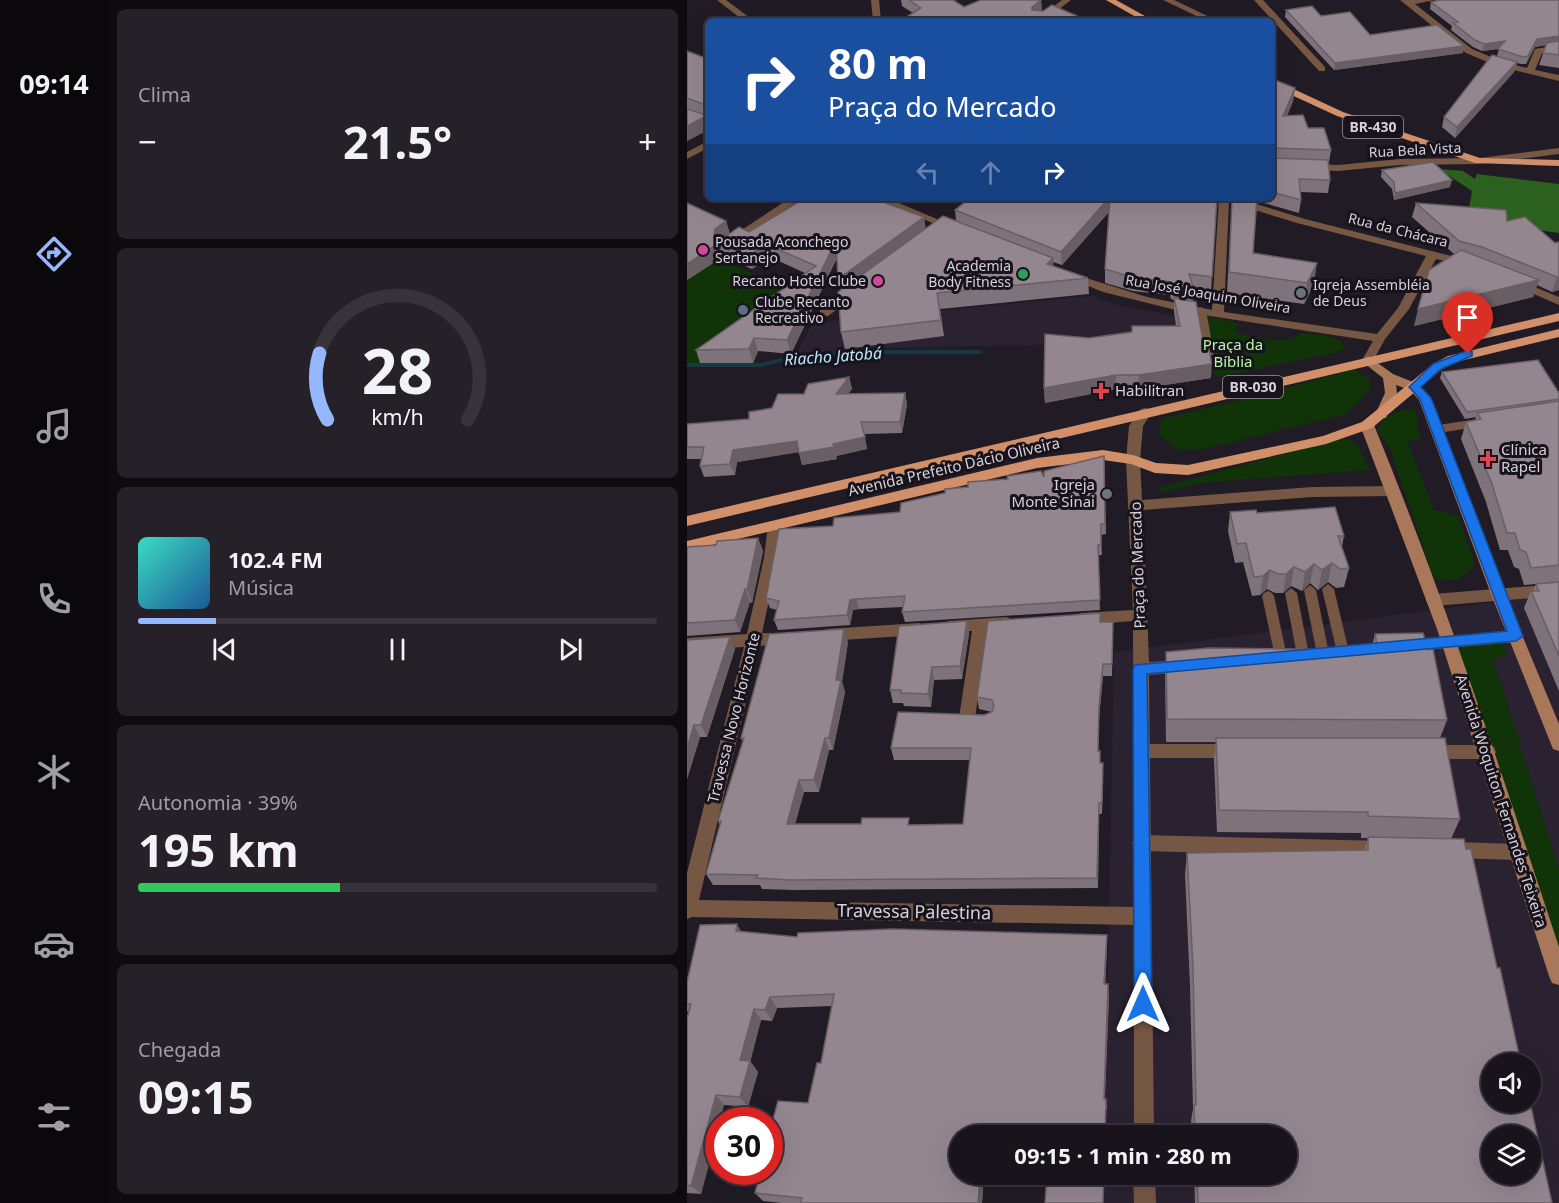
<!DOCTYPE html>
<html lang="pt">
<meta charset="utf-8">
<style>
body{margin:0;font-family:"Noto Sans",sans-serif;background:#262129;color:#f1f3f6;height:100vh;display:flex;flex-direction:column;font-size:22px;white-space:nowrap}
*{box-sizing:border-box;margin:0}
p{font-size:20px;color:#9f9ea3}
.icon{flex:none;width:33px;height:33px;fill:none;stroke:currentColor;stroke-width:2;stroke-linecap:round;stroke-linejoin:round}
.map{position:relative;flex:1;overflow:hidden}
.panel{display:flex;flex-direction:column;gap:9px;padding:9px;background:#0e0b0f;width:579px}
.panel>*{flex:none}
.banner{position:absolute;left:18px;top:18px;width:570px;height:183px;border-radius:9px;box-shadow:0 6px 24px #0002,0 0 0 2px #37333b;background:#1a4fa0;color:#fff;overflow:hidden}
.controls{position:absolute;left:794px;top:1053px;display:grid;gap:12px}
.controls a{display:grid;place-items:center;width:60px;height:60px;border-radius:50%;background:#19141c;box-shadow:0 6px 24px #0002,0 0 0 2px #37333b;font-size:30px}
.speed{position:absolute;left:18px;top:1107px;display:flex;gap:12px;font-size:30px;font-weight:700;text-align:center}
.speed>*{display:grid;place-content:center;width:78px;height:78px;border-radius:50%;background:#19141c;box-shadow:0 6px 24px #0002,0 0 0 2px #37333b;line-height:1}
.speed .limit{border:9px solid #d22;background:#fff;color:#111}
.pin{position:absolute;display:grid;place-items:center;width:51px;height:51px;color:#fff;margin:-62px -26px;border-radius:50% 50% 50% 0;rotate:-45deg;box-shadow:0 0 6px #0007}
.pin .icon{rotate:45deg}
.me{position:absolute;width:66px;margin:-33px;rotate:0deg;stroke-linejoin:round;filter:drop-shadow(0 0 4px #0008)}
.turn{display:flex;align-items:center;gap:21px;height:126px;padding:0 24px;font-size:27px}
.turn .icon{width:78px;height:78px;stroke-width:2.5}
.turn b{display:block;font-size:42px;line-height:51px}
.lanes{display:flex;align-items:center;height:57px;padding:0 24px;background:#0003;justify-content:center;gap:30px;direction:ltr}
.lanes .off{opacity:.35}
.big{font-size:45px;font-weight:700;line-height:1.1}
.panel .card{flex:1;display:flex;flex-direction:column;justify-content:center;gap:9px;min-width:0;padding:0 21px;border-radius:9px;background:#262129}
.panel .dial{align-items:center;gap:0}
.dial svg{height:156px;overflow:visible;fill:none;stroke:#37333b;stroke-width:7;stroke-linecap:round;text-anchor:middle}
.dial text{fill:#f1f3f6;stroke:none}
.song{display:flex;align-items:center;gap:18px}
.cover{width:72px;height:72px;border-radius:9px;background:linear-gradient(135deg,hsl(170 70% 55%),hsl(210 70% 35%))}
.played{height:6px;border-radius:3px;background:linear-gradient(90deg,#95b7fd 15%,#37333b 15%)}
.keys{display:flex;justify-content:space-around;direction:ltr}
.heat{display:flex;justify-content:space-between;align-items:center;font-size:33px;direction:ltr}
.charge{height:9px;border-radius:4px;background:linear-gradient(90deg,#34c759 39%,#37333b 0)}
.trip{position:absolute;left:262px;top:1125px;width:348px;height:60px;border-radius:30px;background:#19141c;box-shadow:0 6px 24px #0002,0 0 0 2px #37333b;font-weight:700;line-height:60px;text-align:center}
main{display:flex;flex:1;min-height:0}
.tabs{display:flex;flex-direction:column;width:108px;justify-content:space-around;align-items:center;background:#0a080b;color:#9f9ea3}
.tabs .icon{width:42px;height:42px}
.tabs .on{color:#95b7fd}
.tabs b{font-size:27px;color:#f1f3f6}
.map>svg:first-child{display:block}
.built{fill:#2b2231;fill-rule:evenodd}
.green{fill:#113308}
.forest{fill:#2c601e}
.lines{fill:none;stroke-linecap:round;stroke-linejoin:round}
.stream{fill:#153844;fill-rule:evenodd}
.service{fill:#765744;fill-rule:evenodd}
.pedestrian{fill:#765744;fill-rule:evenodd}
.minor{fill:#765744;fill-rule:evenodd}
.secondary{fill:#a97759;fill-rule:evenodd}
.primary{fill:#d19069;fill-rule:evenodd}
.wall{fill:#7f737b}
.shaded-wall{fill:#685e64}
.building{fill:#94868f;stroke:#685e64;stroke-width:1.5;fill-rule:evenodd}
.route{fill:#1a73e8;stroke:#114b97;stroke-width:1.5}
.hotel-dot{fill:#d1479c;stroke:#17121b;stroke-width:2}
.leisure-dot{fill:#2e9e5b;stroke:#17121b;stroke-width:2}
.worship-dot{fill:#6b7280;stroke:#17121b;stroke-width:2}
.service-dot{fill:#5c6f8a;stroke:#17121b;stroke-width:2}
.health-dot{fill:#e0444e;stroke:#17121b;stroke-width:2}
.labels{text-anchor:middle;stroke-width:6;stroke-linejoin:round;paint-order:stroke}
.shield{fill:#17121b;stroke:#9d98a0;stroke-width:1.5}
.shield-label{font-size:14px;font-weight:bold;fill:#d6d2d9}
.far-street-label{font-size:14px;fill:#d6d2d9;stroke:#17121b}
.far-poi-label{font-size:14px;fill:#d6d2d9;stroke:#17121b;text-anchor:start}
.park-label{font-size:15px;fill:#b1fb9f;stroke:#17121b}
.poi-label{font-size:15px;fill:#d6d2d9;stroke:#17121b;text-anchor:start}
.street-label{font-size:15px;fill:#d6d2d9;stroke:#17121b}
.water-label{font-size:16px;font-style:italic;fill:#b8ebfd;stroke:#17121b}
.near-street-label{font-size:18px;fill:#d6d2d9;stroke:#17121b}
</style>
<main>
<nav class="tabs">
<b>09:14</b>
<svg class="icon on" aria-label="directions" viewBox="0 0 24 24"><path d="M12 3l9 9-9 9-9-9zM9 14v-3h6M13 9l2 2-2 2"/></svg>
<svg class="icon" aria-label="music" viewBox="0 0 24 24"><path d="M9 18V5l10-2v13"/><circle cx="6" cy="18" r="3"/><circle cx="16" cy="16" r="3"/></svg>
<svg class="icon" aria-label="phone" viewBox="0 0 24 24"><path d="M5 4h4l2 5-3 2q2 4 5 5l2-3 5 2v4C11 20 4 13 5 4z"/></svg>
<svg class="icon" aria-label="climate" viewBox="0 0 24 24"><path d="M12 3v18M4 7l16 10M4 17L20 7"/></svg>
<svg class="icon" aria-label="car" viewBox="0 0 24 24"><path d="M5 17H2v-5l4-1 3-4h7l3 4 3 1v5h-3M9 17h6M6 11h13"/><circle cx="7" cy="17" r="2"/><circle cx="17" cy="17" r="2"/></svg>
<svg class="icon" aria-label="filters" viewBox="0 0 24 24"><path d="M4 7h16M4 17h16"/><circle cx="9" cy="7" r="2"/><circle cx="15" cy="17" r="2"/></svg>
</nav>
<section class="panel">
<div class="card"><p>Clima</p>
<div class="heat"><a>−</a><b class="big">21.5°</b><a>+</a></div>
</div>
<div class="card dial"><svg viewBox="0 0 100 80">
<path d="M14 69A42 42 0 1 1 86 69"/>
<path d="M14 69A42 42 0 0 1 10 35" stroke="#95b7fd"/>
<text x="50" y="56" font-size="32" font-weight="700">28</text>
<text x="50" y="72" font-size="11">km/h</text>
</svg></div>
<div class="card">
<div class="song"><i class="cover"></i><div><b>102.4 FM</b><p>Música</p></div></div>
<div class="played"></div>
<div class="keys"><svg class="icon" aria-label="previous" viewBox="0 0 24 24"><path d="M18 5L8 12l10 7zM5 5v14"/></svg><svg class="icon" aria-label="pause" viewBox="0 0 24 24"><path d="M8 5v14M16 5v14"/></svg><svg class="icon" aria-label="next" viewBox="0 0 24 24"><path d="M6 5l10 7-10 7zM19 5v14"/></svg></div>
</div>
<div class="card"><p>Autonomia · 39%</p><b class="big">195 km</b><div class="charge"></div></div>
<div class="card"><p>Chegada</p><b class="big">09:15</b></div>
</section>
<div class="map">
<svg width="872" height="1203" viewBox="0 0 872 1203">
<rect width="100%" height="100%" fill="#211b25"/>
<path class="built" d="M405 296 433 306 508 319 511 326 349 345 192 348 109 355 125 323Z
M844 597 872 668V1203H417L418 1175 600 1174V1136L418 1135 427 652ZM804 1064H843V1102H804ZM804 1136H843V1174H804Z"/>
<path class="green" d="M0 245 18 253 126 299 80 334 67 363 0 365Z
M521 316 551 323 547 333C564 335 603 348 613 333 627 335 650 334 658 346L655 351 532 377 527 374Z
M667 369 682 379 684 388 659 414 513 450 489 449 473 435 474 419 574 395Z
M719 409 728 410C731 421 730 428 734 439L720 441 747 510 771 516 787 561 785 569 769 580 747 579 703 449 690 431 696 418Z
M656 438 668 441 683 470 514 483 474 492 471 488Z
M811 632 821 656 806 658 872 870V964L771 646 782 634Z"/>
<path class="forest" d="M752 169 776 171 788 179 790 174 872 184V233L780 220 785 191Z"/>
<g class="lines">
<path class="stream" d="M171 350H293L296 352 293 354H171L102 360 74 367H0V363H74L102 356Z"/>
<path class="service" d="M514 307 519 310 527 354 522 357 517 354 509 310Z
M641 584 647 589 662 652 660 655H652L650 652 635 589Z
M623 585 629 590 642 654 640 658H632L630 654 617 590Z
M604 588 610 593 622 655 620 659H612L610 655 598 593Z
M581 591 585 593 587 596 600 657 598 661H590L588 657 575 596 577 593Z"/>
<path class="pedestrian" d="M454 744H547L553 746 555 751 553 756 547 758H454L448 756 446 751 448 746Z
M742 745H801L807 747 809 752 807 757 801 759H742L736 757 734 752 736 747Z
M454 835 697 841 703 843 706 849 703 855 697 857 454 851 448 849 445 843 448 837Z
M763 842 832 844 838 846 841 852 838 858 832 860 763 858 757 856 754 850 757 844Z"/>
<path class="minor" d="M30 0H39L67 21H57Z
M184 0H192L194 21H186Z
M375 0H384L357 21H347Z
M476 0H487L531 21H520Z
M567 0H576L638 67V71H632Z
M713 0H747L728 4 785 49 816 62 840 68 848 49 872 45V51L855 53 848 70 872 75V81L810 66 779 53Z
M21 141V148L0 159V152Z
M872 148V154L792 164 713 165 651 171 585 169V163L651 165 713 159 792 158Z
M103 198H115L49 243H41V239Z
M186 198H200L271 228 266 231 262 230Z
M532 198H550L618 219 784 261 786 263 780 266 749 259 722 309 698 339 685 363 681 364 675 360 686 341 497 312 416 292 377 276 383 273 460 297 525 310ZM542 202 610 223 739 256 711 308 690 334 537 312Z
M830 280 872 297V305L826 285 824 283Z
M169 287 173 288V292L141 316H133V310Z
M459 408 465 412 456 426 453 460 455 500 625 487 707 486 714 491 707 496 625 497 456 510 462 662 498 660 504 662 506 666 504 670 498 672 462 675 467 1136H447V925L5 917 0 919V873L57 647 0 650V638L60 634 77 558 81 525 83 521H93L95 525 91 558 75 633 106 634 109 638 106 642 72 646 12 900 447 907 446 621 394 625 389 623 386 619 389 615 394 613 446 610 439 460 442 426 454 409Z
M798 418 805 422 803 425 751 433 744 429 751 425Z
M872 584V596L746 606 741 604 739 600 741 596 746 594Z
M319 617 324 619 327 623 324 627 301 630 288 718 286 723 280 725 274 723 272 718 285 631H257L254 627 257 623 262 621Z
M232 623 237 625 240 629 237 633 232 635 140 641 135 639 132 635 135 631 140 629Z
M829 630 834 632 837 636 834 640 829 642 650 658 645 656 642 652 645 648 650 646Z
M446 1174H468L469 1203H447Z"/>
<path class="secondary" d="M681 356 706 374 731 384 744 398 818 594 872 724V751L866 749 804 594 732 400 723 390 709 385 710 393 700 415 699 418H689L688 415 698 393 696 378 677 363 675 360Z
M680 421 687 425C757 596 814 771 872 947V985L865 983 862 976 750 629 673 425Z"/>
<path class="primary" d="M419 0H429L467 21H456Z
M585 79 656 112 793 158 872 160V166L788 163 650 116 585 86Z
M872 313V321L0 526V516Z
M872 329V337L769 362 754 370 685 428 639 444 501 475 468 473 444 464 416 460 350 468 0 551V541L350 458 416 450 446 455 469 463 501 465 636 436 675 422 746 364 761 356Z"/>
</g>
<path class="wall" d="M214 0H266L277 7 354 0 355 11 397 19V21H213L226 13 215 6Z
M872 0V68L852 65 859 45 848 47 839 64H834L830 63 827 72 768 138 755 127 757 117 810 56 812 49 795 51 786 47 764 30 765 26 743 9 744 2Z
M599 10 683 35 776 53 647 70 598 17Z
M0 51 21 59V130L0 141Z
M585 79 608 88 606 101 600 116 621 128 644 150 642 162 643 180 641 193 613 192 614 200 612 213 570 201 566 253 627 284 617 304 540 293 545 198H585Z
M695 170 763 187 707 200 705 189 694 177Z
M107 198H201L202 204 237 217 238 229 269 221 268 210 530 198 524 291 506 288V301L524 378 451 389H429L358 403 357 388 402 338 489 326 487 312V300L484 299 483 295 446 291 418 283V269L422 212 375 265 366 262V266L401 278 402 294 253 309 257 336 158 349 154 332V291L151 279 150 258 104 354 71 351 66 363H13L9 350 118 273 83 257 65 269 37 256 0 280 39 221 43 234 62 232 108 204Z
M729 203 820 221 868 243 872 242V290L865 292 850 285 846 297 727 326 767 254 725 217Z
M755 372 872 393V691L837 608 844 591H846L849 584 860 583 837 585 832 569 827 567 821 550H813L799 502 774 439 779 422 788 420 789 417 778 419 753 378Z
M162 377 165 389 161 394 218 393 220 405 215 433 177 434 180 449 149 456 150 459 115 465 112 452 50 462 48 475 17 477 13 466 14 459H0V424L62 419 117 394Z
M417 456 419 534 414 535 415 555H411L413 610 218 622 215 612 216 607 172 609 166 610 163 625 91 630 87 620 90 610 83 608 79 598 146 526 213 512 281 487 357 477Z
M543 512 570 513 657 536 655 547 662 568 657 587 649 588 641 582 631 590 623 583 615 591 604 586 596 593H588L580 589 573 595 565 596 556 562 548 563 541 531Z
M71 538 76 551 65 603 63 602 53 632 0 636V547L29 545Z
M280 621 282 634 275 679 247 680 244 707 217 706 216 703H206L203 690Z
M413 622H426L425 676H416L412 718 411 751 416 774 415 814H412L411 888 107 890 75 889 73 885H26L19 874 33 825 31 821 56 742 54 738 161 642 155 682 158 692 146 750H142L132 792H117L108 824 224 825 276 824 283 760H207L204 748 305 712 292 709 290 697Z
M688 634 760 720 753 738 773 819 764 839 779 849 810 968 865 1203H508L507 1174H600V1136H505L504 1121 506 1109 503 986 498 874 500 853 677 851 681 838H674V833L530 832 527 760 529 742H479L478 676 479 652 684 650Z
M0 640 48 649 20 737H13L0 779Z
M54 931 110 937 420 935 418 984H421L422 995 418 1099H419L420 1109 273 1136V1174H297L295 1203H95L76 1201 68 1193 121 1103 134 1063 145 1006 90 1008 85 1021 74 1020 63 1061 71 1072 61 1107 37 1105 32 1120V1126L14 1194 0 1193V1018L2 1013 0 1011V982Z"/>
<path class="shaded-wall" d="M354 0 355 12 346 19 345 7Z
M872 36V43L848 47 839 64 841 56 850 39Z
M818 41 816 48 795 51 797 44Z
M777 46 776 53 647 70 648 63Z
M830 62 827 72 768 138 770 127Z
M608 88 606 101 595 129 596 116Z
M21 115V130L0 141V126Z
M765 180 763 187 707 200 708 193Z
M194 198H201L202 207 190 200Z
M422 198H423V210L375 265 374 252Z
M237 217 239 230 154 292 151 279Z
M39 221 43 235 32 243 37 256 0 280V264L27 236 28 229Z
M149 241 151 254 104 354 100 340Z
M79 244 83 257 65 269 61 256Z
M366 258 367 274 360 264Z
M630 263 627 284 617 304 620 283Z
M870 277H872V290L865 292Z
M852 280 846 297 727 326 731 309Z
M67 338 71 351 66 363 62 349Z
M525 364 524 378 451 389 452 375Z
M429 375V389L358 403 357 388Z
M162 377 165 389 151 406 149 394Z
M218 393 220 405 215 433 213 422Z
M178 437 180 449 149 456 150 459 115 465 112 453Z
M110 441 113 452 50 462 48 475 43 464 46 450Z
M71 538 76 551 65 603 60 590Z
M645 563 641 582 631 590 635 570Z
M627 564 623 583 615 591 618 572Z
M607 567 604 586 596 593 599 574Z
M583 570 580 589 573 595 576 576Z
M58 589 63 602 53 632 48 620Z
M169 599 172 609 166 610 163 625 160 615 163 600Z
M280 621 282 634 275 679 273 666Z
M157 629 161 642 155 682 158 692 146 750 142 738 149 680Z
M43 637 48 649 20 737 14 725Z
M416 664V676L412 718 411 762 412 706Z
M245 667 247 680 244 707 241 694Z
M7 725 13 737 0 779V748Z
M138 738 142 750 132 792 127 780Z
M112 780 117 792 105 835 100 824Z
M412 803V814L411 888 410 878Z
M50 924 57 937 49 931Z
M420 935V947L418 995 417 984Z
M421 984 422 995 417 1109V1099Z
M83 997 90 1008 85 1021 78 1010Z
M67 1009 74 1020 61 1071 53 1060Z
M63 1061 71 1072 61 1107 53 1097Z
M29 1095 37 1105 33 1120H32V1126L14 1194 4 1186Z
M293 1174H297L295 1203H291Z"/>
<path class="building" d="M222 0H266L277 7 294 0H354L345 7V10L356 11 365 5 397 19 392 21H213L234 8Z
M753 0H872V36L850 39 841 56 836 57 811 49 818 41 797 44 788 40 766 23 771 22 744 2Z
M625 6 634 16 663 12 683 35 750 25 777 46 648 63 599 10Z
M872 41V55L856 53 860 43Z
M0 51 21 59V115L0 126V109L19 115V105L0 98Z
M805 55 830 62 770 127 757 117Z
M585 79 608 88 596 116 616 115 621 128H637L644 150 585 148Z
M585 157 586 158 641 160 643 180 612 179 614 200 585 192Z
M746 162 765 180 708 193 707 182 695 170Z
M118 198H194L190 200 237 217 151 279 149 241 100 340 67 338 62 349 9 350 129 266 79 244 61 256 32 243 0 264V203L39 221 28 229 27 236 38 237 52 227 62 232Z
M283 198H422L374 252 268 210Z
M423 198H530L525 277 502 274 507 290 485 286 484 282 447 278 418 269Z
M545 198H570L566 253 630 263 620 283 542 272Z
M729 203 819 210 820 221 838 217 868 243 872 242V277H870L795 247 772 241Z
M256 216 366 258 360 264 401 278 250 293 254 320 154 332 151 292Z
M774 250 852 280 731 309 742 270Z
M487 298 509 302 516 340 521 344 525 364 452 375H429L357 388 358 334 402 338 445 332V326H493Z
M851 360 872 393V399L780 412 755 372Z
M162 377 149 394 218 393 213 422H174L178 437 146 444 147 447 112 453 110 441 46 450 43 464 13 466 17 447H0V424L62 419V412L85 408 91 394H117L121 384Z
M872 401V565L844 568 839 552 833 550 828 533H820L805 484 779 422 794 419 790 413Z
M417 456 418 524H414V544L411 545 413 600 215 612 218 596 169 599 163 600 160 615 87 620 92 601 79 598 92 529 146 526 147 518 213 512 214 503 258 493V489L281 487V482L321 479 320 476 354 471 357 477V471Z
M648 507 657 536H651L662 568 653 569 645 563 635 570 627 564 618 572 607 567 599 574H591L583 570 576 576 567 577 559 543 550 544 543 512 569 510 570 513Z
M71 538 60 590 58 589 48 620 0 623V547L29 545 30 541Z
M872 582V656L844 591H852L849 584Z
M413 613V622H426L425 664H416L412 706 411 751H413V763H416L415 803H412L410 878 102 880 69 878 71 875 19 874 34 821H31L57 738H54L82 634 157 629 149 680H154L142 738H138L127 780H112L100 824H174L175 818H222L221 825 276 824 284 748H204L211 712 297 715 305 712 307 705 305 700 290 697 301 621Z
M280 621 273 666 245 667 241 694 214 693V690H203L212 626Z
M736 633 741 650 746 649 760 720 480 719 479 652 522 648 691 650 688 634Z
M43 637 14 725H7L0 748V640Z
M529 738H758L773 819 681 816V812L532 810Z
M681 837 777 839 779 849H784L810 968H813L834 1064H804V1102H843L865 1203H511L510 1174H600V1136H508L507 1105H509L506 967 500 853 681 850ZM804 1136H843V1174H804Z
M50 924 49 931 110 937 111 933 205 929 420 935 417 984H421L417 1099H419L418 1136H273V1174H293L291 1203H114L115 1198 68 1193 73 1172H82V1134L91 1101 121 1103 130 1063H134L147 994 83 997 78 1010 67 1009 53 1060 63 1061 53 1097 29 1095 4 1186 0 1185V1018L4 1004H0V982L13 925Z
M360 1174H417L416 1203H358Z"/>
<path class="route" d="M781 350 785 351V356L754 369 734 387 744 398 750 413 836 636 829 641 460 674 465 1004 462 1010 456 1012 449 1010 447 1004 446 669 448 665 820 631 738 413 733 399 722 387 746 364Z"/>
<g class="hotel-dot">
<circle cx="16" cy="250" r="6"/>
<circle cx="191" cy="281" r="6"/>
</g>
<circle class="leisure-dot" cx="336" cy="274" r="6"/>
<g class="worship-dot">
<circle cx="614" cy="293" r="6"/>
<circle cx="420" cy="494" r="6"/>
</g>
<circle class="service-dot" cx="56" cy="310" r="6"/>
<g class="health-dot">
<path d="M411 382h6v6h6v6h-6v6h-6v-6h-6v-6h6z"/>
<path d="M798 450h6v6h6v6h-6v6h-6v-6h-6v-6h6z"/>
</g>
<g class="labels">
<g class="shield">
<rect x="656" y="116" width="60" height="22" rx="4.5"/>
<rect x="536" y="376" width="60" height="22" rx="4.5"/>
</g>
<g class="shield-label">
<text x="686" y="132">BR-430</text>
<text x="566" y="392">BR-030</text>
</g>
<g class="far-street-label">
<text transform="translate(728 150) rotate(-3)" y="5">Rua Bela Vista</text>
<text transform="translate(711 230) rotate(14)" y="5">Rua da Chácara</text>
<text transform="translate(521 294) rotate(10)" y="5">Rua José Joaquim Oliveira</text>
</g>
<g class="far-poi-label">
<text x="28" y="247">Pousada Aconchego<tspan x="28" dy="16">Sertanejo</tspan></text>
<text x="324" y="271" text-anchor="end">Academia<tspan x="324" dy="16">Body Fitness</tspan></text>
<text x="179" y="286" text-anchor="end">Recanto Hotel Clube</text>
<text x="626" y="290">Igreja Assembléia<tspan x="626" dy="16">de Deus</tspan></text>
<text x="68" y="307">Clube Recanto<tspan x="68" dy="16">Recreativo</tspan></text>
</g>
<g class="park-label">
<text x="546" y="350">Praça da<tspan x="546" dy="17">Bíblia</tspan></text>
</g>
<g class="poi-label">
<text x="428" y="396">Habilitran</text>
<text x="814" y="455">Clínica<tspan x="814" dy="17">Rapel</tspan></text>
<text x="408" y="490" text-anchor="end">Igreja<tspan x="408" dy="17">Monte Sinai</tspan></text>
</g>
<g class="street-label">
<text transform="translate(267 467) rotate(-13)" y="5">Avenida Prefeito Dácio Oliveira</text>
<text transform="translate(451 565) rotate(-92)" y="5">Praça do Mercado</text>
<text transform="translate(47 718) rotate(-76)" y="5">Travessa Novo Horizonte</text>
<text transform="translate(814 801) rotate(72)" y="5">Avenida Woquiton Fernandes Teixeira</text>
</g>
<g class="water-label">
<text transform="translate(146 356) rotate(-4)" y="6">Riacho Jatobá</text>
</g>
<g class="near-street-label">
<text transform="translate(227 912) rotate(1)" y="6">Travessa Palestina</text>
</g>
</g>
</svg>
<div class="controls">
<a><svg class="icon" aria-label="sound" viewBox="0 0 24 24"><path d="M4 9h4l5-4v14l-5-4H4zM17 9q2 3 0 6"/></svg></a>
<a><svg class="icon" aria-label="layers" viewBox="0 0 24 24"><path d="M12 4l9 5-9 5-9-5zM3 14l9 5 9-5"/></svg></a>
</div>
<div class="speed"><div class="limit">30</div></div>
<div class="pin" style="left:781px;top:354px;background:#d93025"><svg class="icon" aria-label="arrive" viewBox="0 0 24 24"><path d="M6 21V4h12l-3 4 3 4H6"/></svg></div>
<svg class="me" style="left:456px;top:1004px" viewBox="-20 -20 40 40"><path d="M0-17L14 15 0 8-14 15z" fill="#1a73e8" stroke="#fff" stroke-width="4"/></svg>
<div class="trip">09:15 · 1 min · 280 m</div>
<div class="banner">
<div class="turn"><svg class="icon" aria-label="right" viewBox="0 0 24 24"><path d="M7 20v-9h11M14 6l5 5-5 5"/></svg><div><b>80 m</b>Praça do Mercado</div></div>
<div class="lanes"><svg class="icon off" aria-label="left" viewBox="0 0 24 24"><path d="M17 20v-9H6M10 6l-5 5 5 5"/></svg><svg class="icon off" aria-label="ahead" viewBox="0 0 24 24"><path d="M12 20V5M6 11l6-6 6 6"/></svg><svg class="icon" aria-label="right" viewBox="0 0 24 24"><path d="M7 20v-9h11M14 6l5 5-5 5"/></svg></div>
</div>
</div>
</main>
